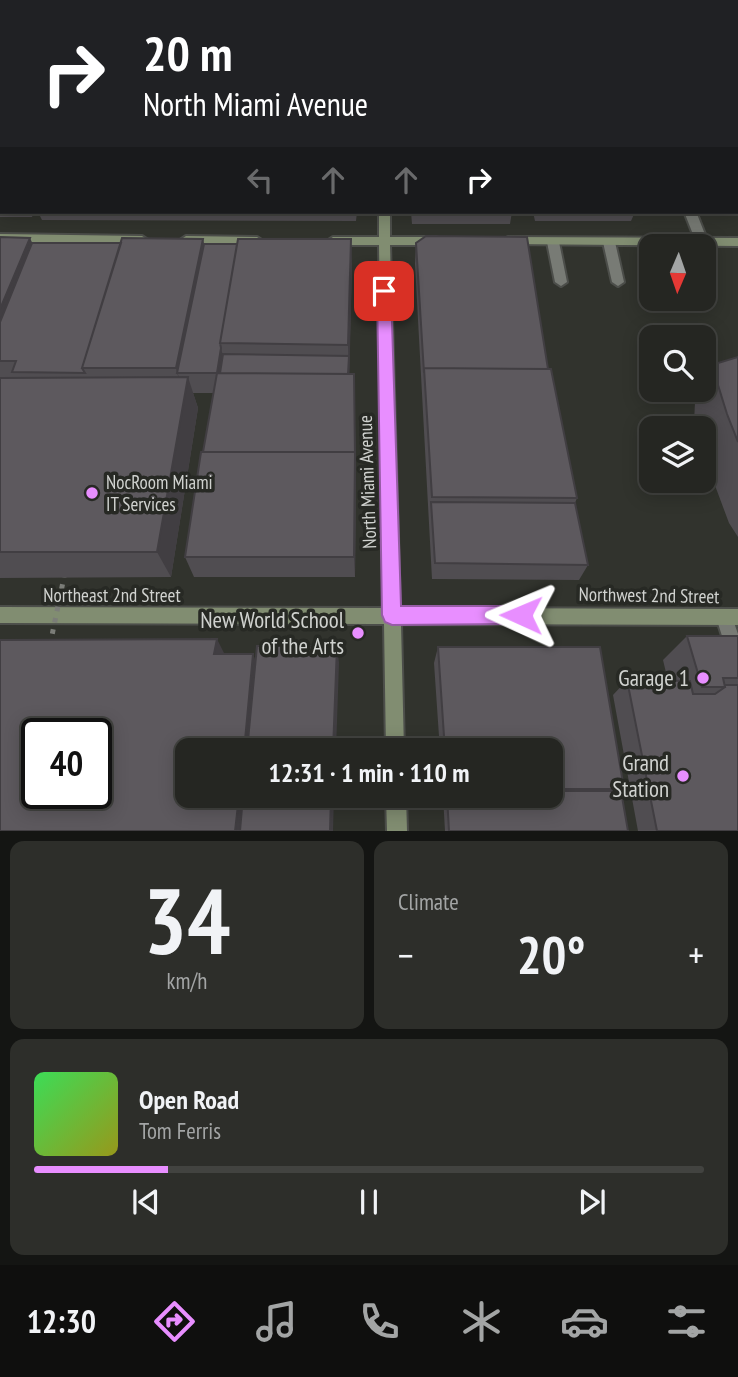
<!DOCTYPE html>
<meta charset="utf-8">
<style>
body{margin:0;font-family:"PT Sans Narrow",sans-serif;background:#2d2e2a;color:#f1f3f6;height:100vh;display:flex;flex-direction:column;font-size:26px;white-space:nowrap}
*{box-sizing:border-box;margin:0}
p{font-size:23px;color:#a3a5a5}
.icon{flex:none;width:38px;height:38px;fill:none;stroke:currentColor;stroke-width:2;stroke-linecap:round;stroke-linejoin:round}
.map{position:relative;height:831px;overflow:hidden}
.side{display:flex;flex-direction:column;gap:10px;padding:10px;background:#141513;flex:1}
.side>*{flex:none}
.hud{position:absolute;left:0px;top:0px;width:738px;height:214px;box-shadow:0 4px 18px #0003,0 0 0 2px #424340;background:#202124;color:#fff;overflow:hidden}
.needle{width:46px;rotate:182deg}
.tools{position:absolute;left:639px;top:234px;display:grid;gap:14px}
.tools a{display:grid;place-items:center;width:77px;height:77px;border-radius:14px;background:#252622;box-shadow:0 4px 18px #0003,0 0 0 2px #424340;font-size:35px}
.speed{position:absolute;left:21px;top:718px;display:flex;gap:14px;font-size:35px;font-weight:700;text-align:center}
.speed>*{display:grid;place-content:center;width:91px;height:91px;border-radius:50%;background:#252622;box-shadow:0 4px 18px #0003,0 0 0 2px #424340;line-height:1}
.speed .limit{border:4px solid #111;border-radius:10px;background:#fff;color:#111}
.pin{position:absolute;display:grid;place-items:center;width:60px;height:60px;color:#fff;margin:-30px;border-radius:14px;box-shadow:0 4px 10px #0006}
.me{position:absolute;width:77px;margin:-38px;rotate:271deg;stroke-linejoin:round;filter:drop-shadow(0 0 5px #0008)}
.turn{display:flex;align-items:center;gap:24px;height:147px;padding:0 28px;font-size:32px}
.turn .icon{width:91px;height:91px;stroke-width:2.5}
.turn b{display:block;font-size:49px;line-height:60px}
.lanes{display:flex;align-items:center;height:66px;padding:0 28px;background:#0003;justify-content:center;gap:35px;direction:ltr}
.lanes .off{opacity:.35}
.big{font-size:52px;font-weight:600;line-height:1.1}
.side .widget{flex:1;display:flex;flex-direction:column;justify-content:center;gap:10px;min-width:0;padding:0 24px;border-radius:14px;background:#2d2e2a}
.side .dial{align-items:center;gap:0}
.dial b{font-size:91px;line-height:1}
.song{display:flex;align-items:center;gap:21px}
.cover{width:84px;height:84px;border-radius:10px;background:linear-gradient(135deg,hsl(130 70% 55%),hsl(60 70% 35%))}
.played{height:7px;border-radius:4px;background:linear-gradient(90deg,#e88eff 20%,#424340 20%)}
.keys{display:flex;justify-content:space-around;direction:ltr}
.heat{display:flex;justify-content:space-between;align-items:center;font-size:38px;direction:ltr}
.side .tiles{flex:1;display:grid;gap:10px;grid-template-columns:1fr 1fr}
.widget:last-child{grid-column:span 2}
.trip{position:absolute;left:175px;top:738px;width:388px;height:70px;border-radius:14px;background:#252622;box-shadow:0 4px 18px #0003,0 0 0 2px #424340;font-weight:600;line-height:70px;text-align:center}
.tab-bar{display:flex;height:112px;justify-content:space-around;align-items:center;background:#0f0f0e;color:#a3a5a5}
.tab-bar .icon{width:49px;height:49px}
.tab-bar .current{color:#e88eff}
.tab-bar b{font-size:32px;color:#f1f3f6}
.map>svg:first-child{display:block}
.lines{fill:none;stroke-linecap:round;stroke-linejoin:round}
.lane-casing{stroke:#4c4e4a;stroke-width:4}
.street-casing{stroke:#4c4e4a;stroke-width:4}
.secondary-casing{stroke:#4c4e4a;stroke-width:4}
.lane{fill:#787b75;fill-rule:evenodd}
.street{fill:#787b75;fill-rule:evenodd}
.secondary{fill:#818d71;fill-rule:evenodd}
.path-bridge{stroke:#7b7d78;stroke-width:5;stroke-dasharray:4.5 7;stroke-linecap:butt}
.wall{fill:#504d51}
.shaded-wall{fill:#413e42}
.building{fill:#5d595e;stroke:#413e42;stroke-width:2;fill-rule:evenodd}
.route{fill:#e88eff;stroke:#975ca6;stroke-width:2}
.poi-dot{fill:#e88eff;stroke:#272924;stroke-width:2.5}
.labels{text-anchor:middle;stroke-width:7;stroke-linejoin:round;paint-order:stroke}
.poi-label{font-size:19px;fill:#d0d2cf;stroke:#272924;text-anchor:start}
.street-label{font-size:19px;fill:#d0d2cf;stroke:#272924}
.near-poi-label{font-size:23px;fill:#d0d2cf;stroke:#272924;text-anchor:end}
</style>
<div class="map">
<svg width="738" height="831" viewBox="0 0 738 831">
<rect width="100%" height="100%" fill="#31332d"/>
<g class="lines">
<defs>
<path id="lane" d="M676 0H684L685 2H677Z
M687 212H695L697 214 708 242 706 245 702 246 696 242 685 214Z
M553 238 559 242 567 282 561 286 555 282 547 242Z
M609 238 615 242 624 282 618 286 612 282 603 242Z
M724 609 730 611 738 634V659L735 661 729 658 716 617 718 611Z"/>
<path id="street" d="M737 155H738V164H737Z"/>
<path id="secondary" d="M376 0H384V2H376Z
M737 38H738V44H737Z
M379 212H390V237H436L442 241 436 245H390L400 608 738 609V625L401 624 404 751H386L384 624 0 623V607L384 608 379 245H333L327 241 333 237H379Z
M0 234 142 236 148 240 142 244 0 242Z
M186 236 257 237 263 241 257 245 182 243 180 240Z
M508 237 738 238V246L504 244 502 241Z
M386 796H406L407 831H387Z"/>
</defs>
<use href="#lane" class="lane-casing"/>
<use href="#street" class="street-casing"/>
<use href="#secondary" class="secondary-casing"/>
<use href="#lane" class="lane"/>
<use href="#street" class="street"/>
<use href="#secondary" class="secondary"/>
<path class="path-bridge" d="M50 645 64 577"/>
</g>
<path class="wall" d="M0 0H203V2H2V24H0Z
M232 0H358V2H233Z
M519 0H628L627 2H520Z
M640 0H674L675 2H641Z
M719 0H738V27H737V2H720Z
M0 27 2 31V212H34L32 217H0Z
M38 212H357L356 221 42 220Z
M411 212H512L510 224H412Z
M533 212H635L631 221H535Z
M0 237 32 243 204 244 352 265 349 374H354L356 474 355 577H194L185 557 214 393H193L198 408 171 577 0 578Z
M416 243 548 369 577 498 575 503 588 565 579 580 432 579 415 264Z
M738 357V537L729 523 704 456V429H696L694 423 695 402 702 390H704V387L718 363Z
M687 636H738V831H638L613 695 627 680 668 681 663 660Z
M438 647 624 789 621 791 628 831H445L443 796H551V751H440L434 663Z"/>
<path class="shaded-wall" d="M194 0H203V2H193Z
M348 0H358V2H348Z
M30 238 42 264 0 361V309Z
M203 239 209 265 177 373 184 393 176 368Z
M351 239 352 265 349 393 348 345Z
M221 348 226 368 219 379 217 373Z
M188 377 198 408 171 577 157 552Z
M355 452 356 474 355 577 354 557Z
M217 639 229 663 214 654Z
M337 646 339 663 336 751H333Z
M253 654 262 677 256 751H244Z
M239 796H251L248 831H235Z
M331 796H334L333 831H330Z"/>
<path class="building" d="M0 0H17L18 2H2V4H0Z
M106 0H194L193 2H106Z
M405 0H486V2H405Z
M655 0H674L675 2H656Z
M2 31V100H0V34Z
M0 108H2V118L0 122Z
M2 128V196H0V132Z
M426 236 527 237 548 369 424 368V373L416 243Z
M0 237 30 238 0 309Z
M122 238 203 239 176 368H82Z
M238 239H351L348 345 220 343Z
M32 243H121L82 368 85 373 12 372 16 361H0V322Z
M204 244H237L220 343 221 348 217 373H177Z
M223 354 349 356 348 374 220 373Z
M738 357V442L727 414 718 385V363Z
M424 368 551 369 577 498 432 497Z
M217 373 354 374 355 456V452H203Z
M188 377 157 552H0V378Z
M201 452H355L354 557H185Z
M431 502 575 503 588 565 435 563Z
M687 636H738V678H723L725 687H702Z
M217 639 214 654H253L244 751H187V796H239L235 831H0V640ZM37 733H96V793H37Z
M257 646H337L333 751H247Z
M438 647H600L624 789H551V751H445Z
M627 680 690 681 693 694H715L725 687V685H738V831H657Z
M551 791H621L628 831H449L447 796H551Z
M243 796H331L330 831H240Z"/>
<path class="route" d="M384 286 391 291 401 606H521L528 609 531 615 528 622 521 624 392 625 385 622 382 615 377 291Z"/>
<g class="poi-dot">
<circle cx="92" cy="493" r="7"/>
<circle cx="358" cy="633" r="7"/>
<circle cx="703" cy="678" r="7"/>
<circle cx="683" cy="776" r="7"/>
</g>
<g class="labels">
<g class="poi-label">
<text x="106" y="489">NocRoom Miami<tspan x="106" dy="22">IT Services</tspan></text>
</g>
<g class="street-label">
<text transform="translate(367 482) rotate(-92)" y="7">North Miami Avenue</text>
<text x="112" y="602">Northeast 2nd Street</text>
<text transform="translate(649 595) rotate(1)" y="7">Northwest 2nd Street</text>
</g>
<g class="near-poi-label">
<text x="344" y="628">New World School<tspan x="344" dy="26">of the Arts</tspan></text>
<text x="689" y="686">Garage 1</text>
<text x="669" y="771">Grand<tspan x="669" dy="26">Station</tspan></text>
</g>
</g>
</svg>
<div class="tools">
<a><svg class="needle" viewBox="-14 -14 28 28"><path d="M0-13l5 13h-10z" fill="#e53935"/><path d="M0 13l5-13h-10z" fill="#a3a5a5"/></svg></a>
<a><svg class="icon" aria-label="search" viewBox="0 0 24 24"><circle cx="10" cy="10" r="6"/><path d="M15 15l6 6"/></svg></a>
<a><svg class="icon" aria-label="layers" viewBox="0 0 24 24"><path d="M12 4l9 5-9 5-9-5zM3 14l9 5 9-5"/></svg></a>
</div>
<div class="speed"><div class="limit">40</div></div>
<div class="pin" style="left:384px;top:291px;background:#d93025"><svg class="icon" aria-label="arrive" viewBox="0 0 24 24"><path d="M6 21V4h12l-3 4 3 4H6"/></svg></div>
<svg class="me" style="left:521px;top:615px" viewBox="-20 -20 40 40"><path d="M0-17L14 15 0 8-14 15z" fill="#e88eff" stroke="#fff" stroke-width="4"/></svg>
<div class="trip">12:31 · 1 min · 110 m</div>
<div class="hud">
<div class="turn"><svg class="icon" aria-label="right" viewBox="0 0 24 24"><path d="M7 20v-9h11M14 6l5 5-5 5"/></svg><div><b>20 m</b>North Miami Avenue</div></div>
<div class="lanes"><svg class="icon off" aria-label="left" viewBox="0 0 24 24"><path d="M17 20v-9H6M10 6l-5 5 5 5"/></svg><svg class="icon off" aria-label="ahead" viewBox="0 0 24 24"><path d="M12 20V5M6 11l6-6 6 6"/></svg><svg class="icon off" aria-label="ahead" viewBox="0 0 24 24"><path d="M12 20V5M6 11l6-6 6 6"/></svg><svg class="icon" aria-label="right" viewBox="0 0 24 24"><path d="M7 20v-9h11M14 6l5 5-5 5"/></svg></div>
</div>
</div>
<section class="side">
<div class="tiles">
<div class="widget dial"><b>34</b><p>km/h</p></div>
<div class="widget"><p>Climate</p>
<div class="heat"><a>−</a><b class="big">20°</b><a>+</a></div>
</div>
<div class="widget">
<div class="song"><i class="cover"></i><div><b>Open Road</b><p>Tom Ferris</p></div></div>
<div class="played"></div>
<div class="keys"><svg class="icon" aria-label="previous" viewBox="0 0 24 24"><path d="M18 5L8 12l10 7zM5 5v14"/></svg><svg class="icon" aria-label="pause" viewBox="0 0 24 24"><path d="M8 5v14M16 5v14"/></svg><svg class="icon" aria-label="next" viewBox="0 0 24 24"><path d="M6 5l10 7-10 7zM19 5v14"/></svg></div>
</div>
</div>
</section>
<nav class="tab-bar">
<b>12:30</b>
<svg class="icon current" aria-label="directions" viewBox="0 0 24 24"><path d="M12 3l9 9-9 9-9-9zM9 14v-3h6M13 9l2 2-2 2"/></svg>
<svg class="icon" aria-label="music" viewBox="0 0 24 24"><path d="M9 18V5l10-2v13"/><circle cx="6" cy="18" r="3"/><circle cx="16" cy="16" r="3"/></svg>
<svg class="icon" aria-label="phone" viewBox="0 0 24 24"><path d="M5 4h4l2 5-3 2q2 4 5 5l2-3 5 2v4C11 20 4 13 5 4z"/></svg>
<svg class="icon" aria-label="climate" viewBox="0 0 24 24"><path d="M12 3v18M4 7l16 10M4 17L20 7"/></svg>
<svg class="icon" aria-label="car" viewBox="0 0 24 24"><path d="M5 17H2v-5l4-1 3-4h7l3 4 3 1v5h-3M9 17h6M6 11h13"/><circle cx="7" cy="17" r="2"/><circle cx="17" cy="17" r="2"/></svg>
<svg class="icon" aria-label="filters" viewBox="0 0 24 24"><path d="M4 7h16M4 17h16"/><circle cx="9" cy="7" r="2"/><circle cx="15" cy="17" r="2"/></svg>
</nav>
